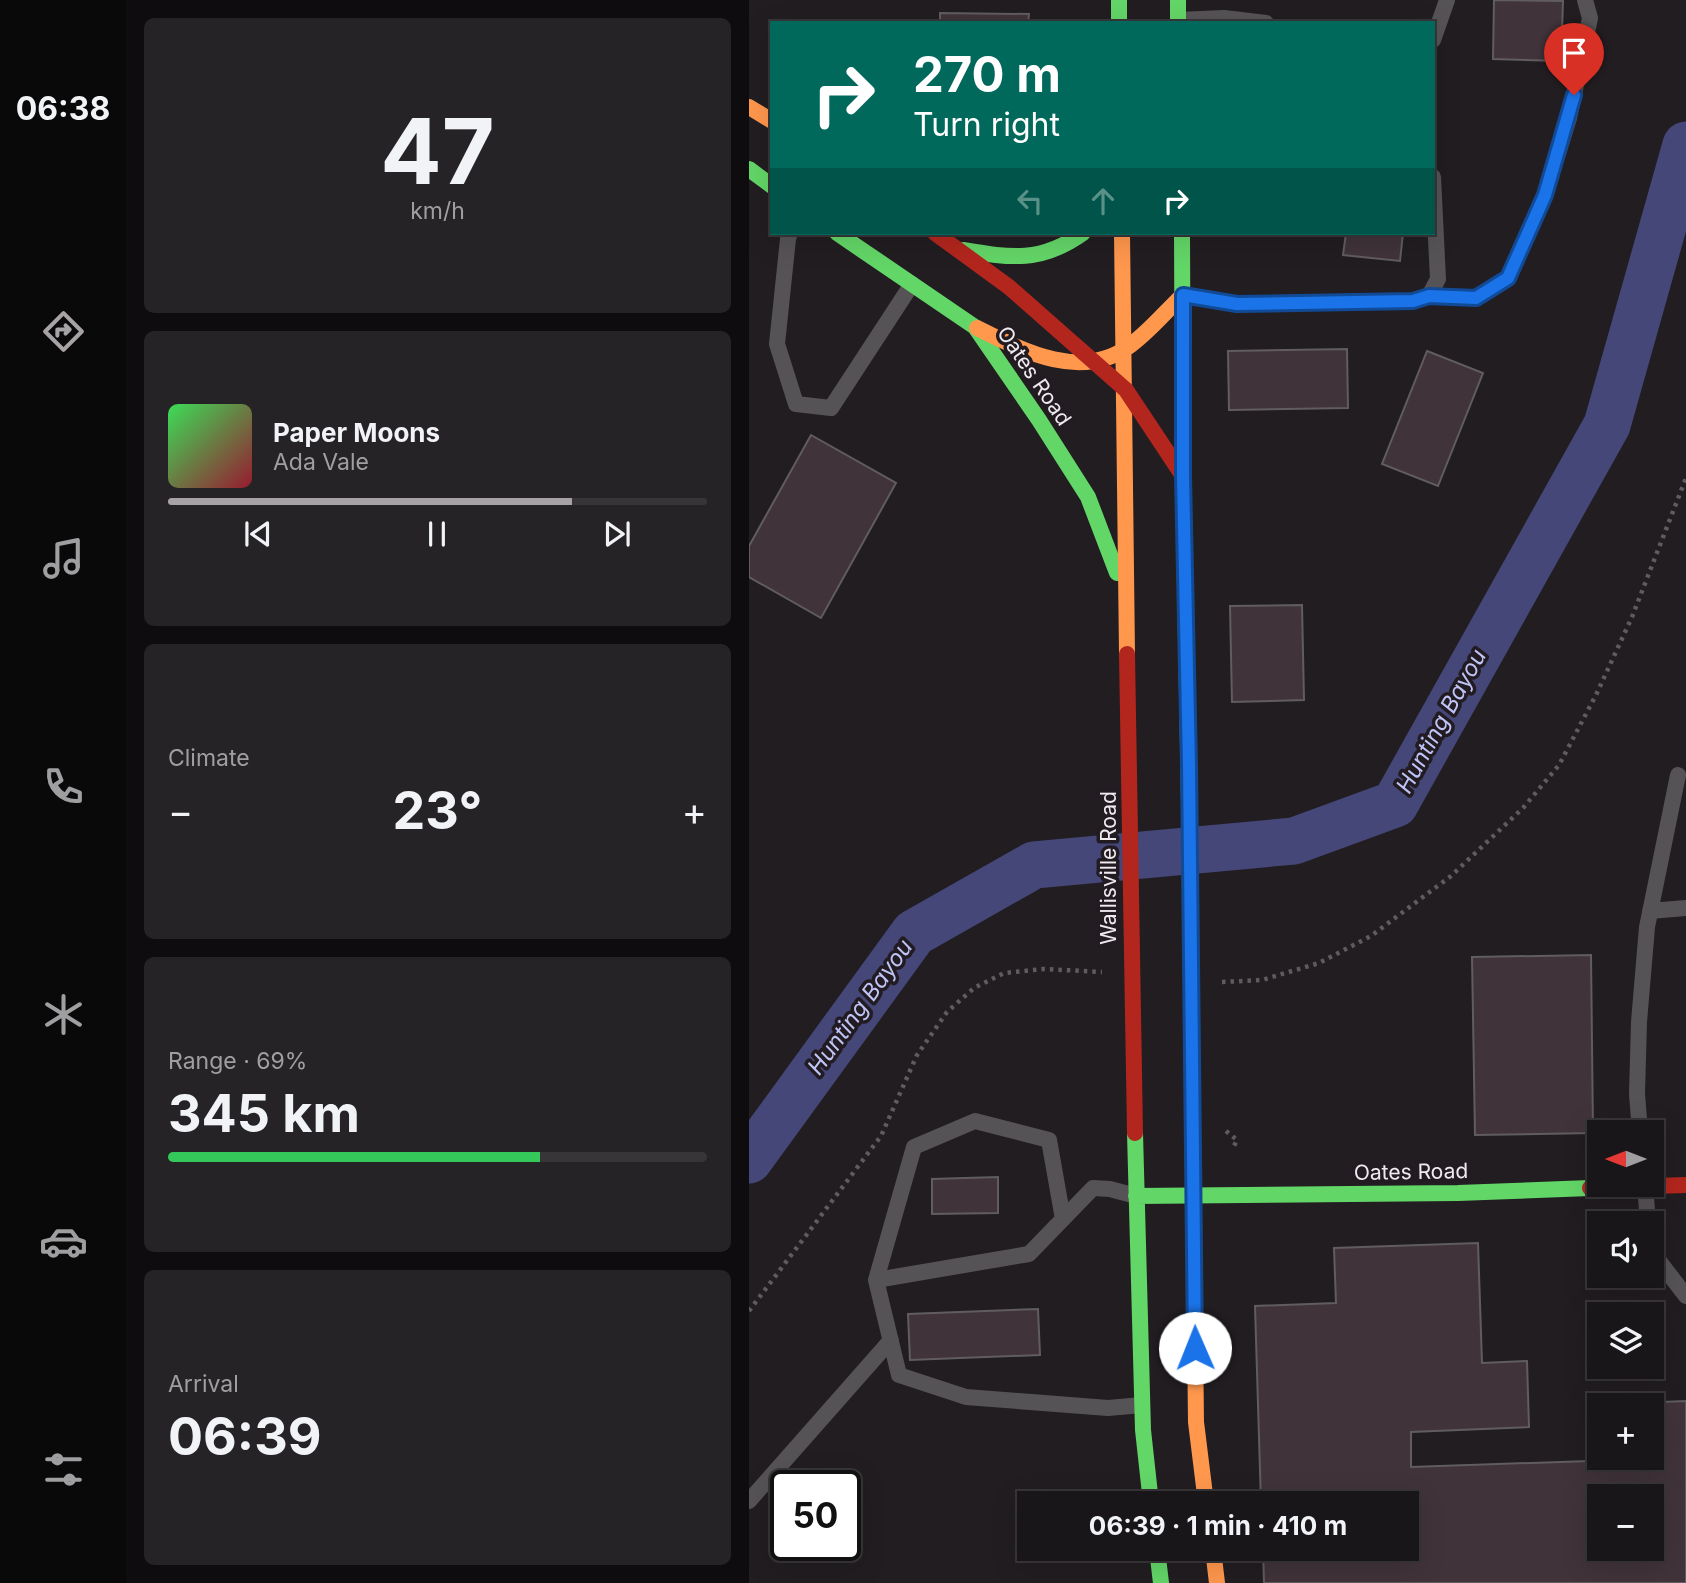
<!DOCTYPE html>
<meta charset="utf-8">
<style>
body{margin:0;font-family:Inter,sans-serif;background:#262326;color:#f1f3f6;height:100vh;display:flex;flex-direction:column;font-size:26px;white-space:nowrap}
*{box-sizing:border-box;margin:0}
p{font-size:23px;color:#9f9fa2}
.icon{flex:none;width:38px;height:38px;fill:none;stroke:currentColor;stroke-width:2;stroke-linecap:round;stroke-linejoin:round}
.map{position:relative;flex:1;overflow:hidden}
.details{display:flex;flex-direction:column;gap:18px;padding:18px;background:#0e0c0e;width:623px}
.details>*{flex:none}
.banner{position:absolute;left:21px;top:21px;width:665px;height:214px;border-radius:0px;box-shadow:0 7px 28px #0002,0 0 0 2px #373538;background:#00695c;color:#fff;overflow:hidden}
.needle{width:46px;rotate:270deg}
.controls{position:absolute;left:838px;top:1120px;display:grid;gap:14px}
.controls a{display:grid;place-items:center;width:77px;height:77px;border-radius:0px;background:#191619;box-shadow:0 7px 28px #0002,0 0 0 2px #373538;font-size:35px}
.speed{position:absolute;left:21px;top:1470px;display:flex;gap:14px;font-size:35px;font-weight:700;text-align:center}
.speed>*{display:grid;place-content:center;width:91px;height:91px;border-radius:50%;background:#191619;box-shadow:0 7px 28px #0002,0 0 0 2px #373538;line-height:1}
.speed .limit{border:4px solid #111;border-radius:10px;background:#fff;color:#111}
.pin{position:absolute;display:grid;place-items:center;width:60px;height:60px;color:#fff;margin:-72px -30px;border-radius:50% 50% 50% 0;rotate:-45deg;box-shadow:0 0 7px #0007}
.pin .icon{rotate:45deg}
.me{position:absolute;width:77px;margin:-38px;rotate:359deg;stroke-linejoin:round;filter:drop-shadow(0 0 5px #0008)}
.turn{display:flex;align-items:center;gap:24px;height:147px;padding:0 28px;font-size:32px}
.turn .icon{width:91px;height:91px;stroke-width:2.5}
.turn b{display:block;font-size:49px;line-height:60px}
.lanes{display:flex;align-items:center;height:66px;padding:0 28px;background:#0003;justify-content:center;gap:35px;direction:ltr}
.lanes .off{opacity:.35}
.big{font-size:52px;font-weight:700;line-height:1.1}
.details .card{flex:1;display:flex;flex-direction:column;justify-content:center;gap:10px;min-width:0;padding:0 24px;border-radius:10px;background:#262326}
.details .dial{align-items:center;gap:0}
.dial b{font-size:91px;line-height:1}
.song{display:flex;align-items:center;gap:21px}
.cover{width:84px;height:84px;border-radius:10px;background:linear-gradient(135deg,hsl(130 70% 55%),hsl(350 70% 35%))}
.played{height:7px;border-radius:4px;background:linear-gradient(90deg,#a7a2a6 75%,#373538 75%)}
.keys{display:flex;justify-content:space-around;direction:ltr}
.heat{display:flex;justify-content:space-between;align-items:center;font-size:38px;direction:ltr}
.charge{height:10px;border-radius:5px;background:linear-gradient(90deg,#34c759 69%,#373538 0)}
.trip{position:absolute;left:268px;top:1491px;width:402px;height:70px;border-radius:0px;background:#191619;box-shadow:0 7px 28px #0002,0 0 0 2px #373538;font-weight:700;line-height:70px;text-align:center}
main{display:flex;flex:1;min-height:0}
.dock{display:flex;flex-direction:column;width:126px;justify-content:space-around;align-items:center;background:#0a090a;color:#9f9fa2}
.dock .icon{width:49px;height:49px}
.dock .on{color:#a7a2a6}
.dock b{font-size:32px;color:#f1f3f6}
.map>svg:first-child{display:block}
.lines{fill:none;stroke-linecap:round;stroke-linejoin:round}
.river{stroke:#444777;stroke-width:47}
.building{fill:#40333a;stroke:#605c5f;stroke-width:2;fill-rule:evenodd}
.path{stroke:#5f5c5f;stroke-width:4.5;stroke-dasharray:3.5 5;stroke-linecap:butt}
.lane{stroke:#565356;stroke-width:16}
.fast{stroke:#63d668;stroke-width:16}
.slow{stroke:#ff974d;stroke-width:16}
.jam{stroke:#b3261e;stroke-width:16}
.route-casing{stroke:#114b97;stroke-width:18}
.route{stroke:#1a73e8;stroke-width:12}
.labels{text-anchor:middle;stroke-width:7;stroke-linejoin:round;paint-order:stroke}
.street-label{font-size:21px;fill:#efeaee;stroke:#221c22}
.water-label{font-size:23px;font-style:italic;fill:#bfc4f7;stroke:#221c22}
</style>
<main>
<nav class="dock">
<b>06:38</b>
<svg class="icon on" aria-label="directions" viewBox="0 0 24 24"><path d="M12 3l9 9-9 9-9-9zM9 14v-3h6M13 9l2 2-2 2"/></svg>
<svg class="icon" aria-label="music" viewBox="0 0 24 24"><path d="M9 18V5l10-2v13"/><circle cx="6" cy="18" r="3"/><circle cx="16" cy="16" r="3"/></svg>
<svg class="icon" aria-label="phone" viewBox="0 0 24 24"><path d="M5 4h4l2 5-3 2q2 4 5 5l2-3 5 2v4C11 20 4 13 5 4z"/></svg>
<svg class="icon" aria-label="climate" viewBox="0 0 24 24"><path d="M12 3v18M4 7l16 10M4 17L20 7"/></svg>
<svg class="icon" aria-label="car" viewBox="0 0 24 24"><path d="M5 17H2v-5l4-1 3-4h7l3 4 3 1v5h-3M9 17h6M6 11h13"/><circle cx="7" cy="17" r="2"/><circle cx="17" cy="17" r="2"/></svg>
<svg class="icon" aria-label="filters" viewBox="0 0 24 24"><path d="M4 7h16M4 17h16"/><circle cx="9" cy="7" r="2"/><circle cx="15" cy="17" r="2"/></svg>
</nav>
<section class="details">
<div class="card dial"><b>47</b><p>km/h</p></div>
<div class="card">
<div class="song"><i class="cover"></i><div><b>Paper Moons</b><p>Ada Vale</p></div></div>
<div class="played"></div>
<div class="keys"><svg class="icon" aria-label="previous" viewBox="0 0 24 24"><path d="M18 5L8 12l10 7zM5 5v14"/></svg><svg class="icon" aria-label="pause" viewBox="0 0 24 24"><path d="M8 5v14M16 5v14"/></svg><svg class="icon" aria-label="next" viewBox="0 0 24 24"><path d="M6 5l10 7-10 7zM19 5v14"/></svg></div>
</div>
<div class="card"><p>Climate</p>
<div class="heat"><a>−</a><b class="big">23°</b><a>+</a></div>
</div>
<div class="card"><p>Range · 69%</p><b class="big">345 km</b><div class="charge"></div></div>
<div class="card"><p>Arrival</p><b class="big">06:39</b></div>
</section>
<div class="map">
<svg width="937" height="1583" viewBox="0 0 937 1583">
<rect width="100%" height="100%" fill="#211d21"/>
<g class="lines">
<path class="river" d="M0 1160 165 933 285 865 545 841 646 804 858 425 937 145"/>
</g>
<path class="building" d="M745 0 814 1 812 61 744 59Z
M191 13 280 14 279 23H191Z
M597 233H654L651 261 594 255Z
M598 349 599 408 480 410 479 351Z
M678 351 734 373 689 486 633 464Z
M62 435 147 483 72 618 0 577V546Z
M553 605 555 700 483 702 481 606Z
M842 955 844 1133 726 1135 723 957Z
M249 1177V1213L183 1214V1179Z
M729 1243 733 1363 778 1361 780 1427 662 1432V1467L840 1461 838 1405 937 1401V1583H515L514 1549H658V1503H512L506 1306 587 1303 585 1248ZM850 1405H903V1458H850ZM850 1496H903V1549H850Z
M289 1309 291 1355 161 1360 159 1314Z"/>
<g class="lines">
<path class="path" d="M473 982 513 980 570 963 622 936 702 876 774 808 810 765 847 695 883 617 937 478
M477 1131 488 1140 484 1148
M0 1311 132 1136 168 1055 198 1012 225 988 255 973 295 969 353 972"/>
<path class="lane" d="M429 20 475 18 517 23
M684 40 698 0
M41 233 39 239 28 344 47 404 82 408 163 284
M434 295 488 304 664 301 680 296 689 279 684 177
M680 296 727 298 759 278 796 195 820 118 841 18 836 0
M901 911 937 908
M891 1132 888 1094 890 1022 898 927 929 775
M896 1185 899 1223
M314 1219 300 1140 226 1121 165 1147 127 1280 150 1375 217 1397 359 1408 393 1405
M903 1252 937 1296
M127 1280 280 1254 344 1188 361 1189 387 1196
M0 1501 142 1340"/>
<path class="fast" d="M370 0V23
M429 0V23
M0 169 23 186
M88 233 226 327 290 420 339 497 368 573
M433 233 434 476 442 909
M214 250C262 258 292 263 334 233
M386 1133 394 1430 402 1503
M387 1196 709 1193 841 1188
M408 1549 412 1583"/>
<path class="slow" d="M0 107 23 121
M373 233 378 654
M228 328C274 351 331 381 379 347 400 332 416 312 434 295
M444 1160 447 1422 457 1503
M464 1549 468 1583"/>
<path class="jam" d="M186 233 260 287 377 390 434 476
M378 654 386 1133
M442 909 444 1160
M841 1188 937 1185"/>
</g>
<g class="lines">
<defs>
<path id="route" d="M446 1348 440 766 434 476V295L488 304 664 301 680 296 727 298 759 278 796 195 825 95"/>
</defs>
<use href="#route" class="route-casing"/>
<use href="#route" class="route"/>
</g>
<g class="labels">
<g class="street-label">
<text transform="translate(285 376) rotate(56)" y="7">Oates Road</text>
<text transform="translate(360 868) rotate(-90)" y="7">Wallisville Road</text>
<text transform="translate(662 1172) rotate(-1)" y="7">Oates Road</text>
</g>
<g class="water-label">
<text transform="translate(692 721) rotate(-61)" y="8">Hunting Bayou</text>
<text transform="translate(111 1007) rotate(-54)" y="8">Hunting Bayou</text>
</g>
</g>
</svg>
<div class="controls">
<a><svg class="needle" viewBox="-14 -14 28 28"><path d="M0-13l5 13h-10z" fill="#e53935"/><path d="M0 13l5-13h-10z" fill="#9f9fa2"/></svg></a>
<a><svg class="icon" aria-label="sound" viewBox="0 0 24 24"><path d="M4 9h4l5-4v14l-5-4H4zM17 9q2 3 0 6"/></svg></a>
<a><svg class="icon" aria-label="layers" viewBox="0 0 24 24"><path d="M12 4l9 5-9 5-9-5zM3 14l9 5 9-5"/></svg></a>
<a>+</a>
<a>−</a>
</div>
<div class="speed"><div class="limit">50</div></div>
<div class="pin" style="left:825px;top:95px;background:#d93025"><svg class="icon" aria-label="arrive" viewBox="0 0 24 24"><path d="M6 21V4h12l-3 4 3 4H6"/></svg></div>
<svg class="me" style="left:446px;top:1348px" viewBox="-20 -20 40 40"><circle r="19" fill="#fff"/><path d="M0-13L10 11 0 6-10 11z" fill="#1a73e8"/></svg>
<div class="trip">06:39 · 1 min · 410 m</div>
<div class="banner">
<div class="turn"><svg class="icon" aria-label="right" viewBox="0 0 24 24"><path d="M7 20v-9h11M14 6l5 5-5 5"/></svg><div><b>270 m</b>Turn right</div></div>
<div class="lanes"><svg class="icon off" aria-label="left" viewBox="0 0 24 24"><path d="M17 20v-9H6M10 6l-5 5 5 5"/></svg><svg class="icon off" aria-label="ahead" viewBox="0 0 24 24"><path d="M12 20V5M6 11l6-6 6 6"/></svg><svg class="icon" aria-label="right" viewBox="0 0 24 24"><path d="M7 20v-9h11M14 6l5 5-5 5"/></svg></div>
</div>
</div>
</main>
